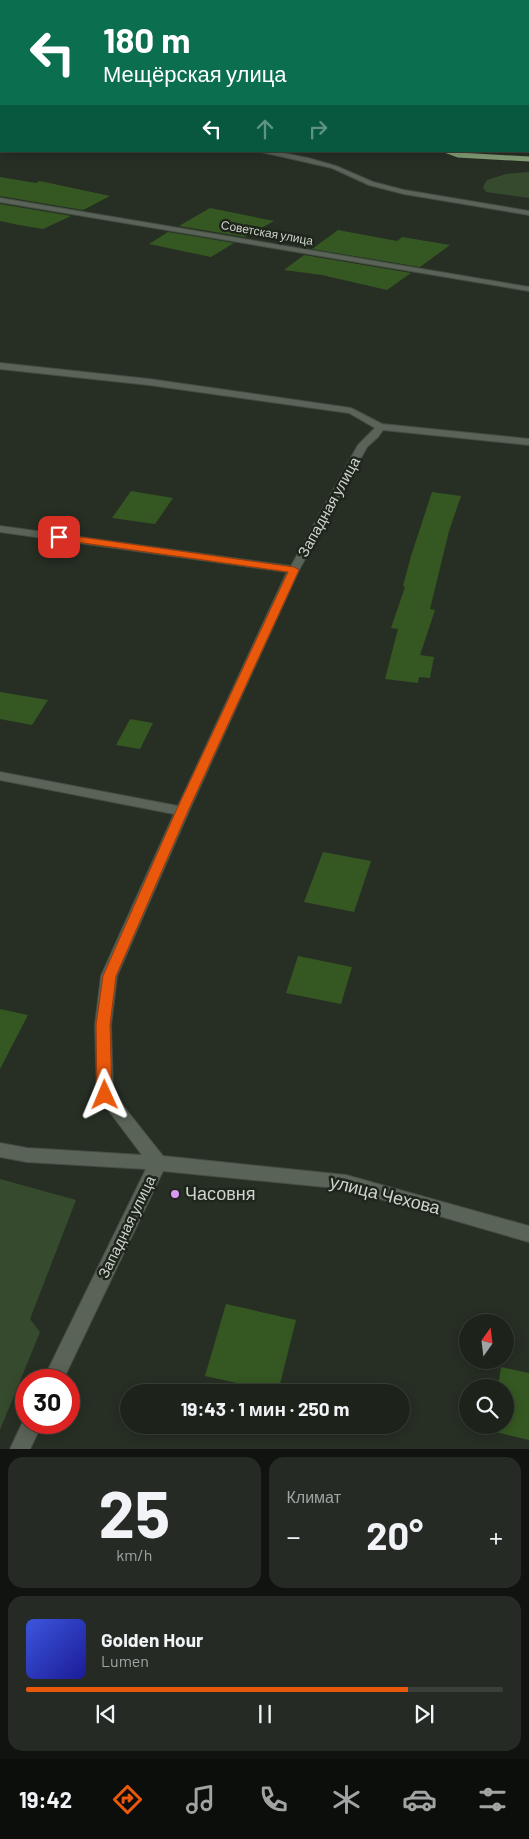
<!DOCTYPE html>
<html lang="ru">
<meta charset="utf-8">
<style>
body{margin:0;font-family:Barlow,sans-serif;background:#252b24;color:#f1f3f6;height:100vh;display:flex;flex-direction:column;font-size:19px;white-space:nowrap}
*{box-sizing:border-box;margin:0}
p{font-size:16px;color:#a0a4a3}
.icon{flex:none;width:28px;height:28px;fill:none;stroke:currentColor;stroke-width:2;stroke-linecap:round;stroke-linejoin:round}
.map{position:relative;height:1449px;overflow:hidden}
.sheet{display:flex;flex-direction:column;gap:8px;padding:8px;background:#10130f;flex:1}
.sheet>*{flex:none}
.banner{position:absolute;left:0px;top:0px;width:530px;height:152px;box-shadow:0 2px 12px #0003,0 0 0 1px #3b403a;background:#0b6e4f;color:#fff;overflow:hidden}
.needle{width:32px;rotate:14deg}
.tools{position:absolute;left:459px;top:1314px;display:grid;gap:10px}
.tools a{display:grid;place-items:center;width:55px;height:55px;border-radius:50%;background:#1d231b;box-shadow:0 2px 12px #0003,0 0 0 1px #3b403a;font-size:25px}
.speed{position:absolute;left:15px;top:1369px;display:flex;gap:10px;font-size:25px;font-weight:700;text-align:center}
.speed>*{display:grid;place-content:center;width:65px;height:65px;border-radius:50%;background:#1d231b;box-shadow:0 2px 12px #0003,0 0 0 1px #3b403a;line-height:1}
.speed .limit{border:8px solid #d22;background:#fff;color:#111}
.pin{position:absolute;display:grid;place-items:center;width:42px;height:42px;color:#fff;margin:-21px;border-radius:10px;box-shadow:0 2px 8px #0006}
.me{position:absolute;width:55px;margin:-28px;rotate:359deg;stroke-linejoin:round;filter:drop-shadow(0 0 4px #0008)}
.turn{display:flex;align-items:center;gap:18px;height:105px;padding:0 20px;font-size:22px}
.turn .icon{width:65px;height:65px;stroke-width:2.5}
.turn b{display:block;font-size:35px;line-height:42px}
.lanes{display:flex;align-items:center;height:48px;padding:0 20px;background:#0003;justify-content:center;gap:25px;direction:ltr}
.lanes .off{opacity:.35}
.big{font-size:38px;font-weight:700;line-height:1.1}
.sheet .tile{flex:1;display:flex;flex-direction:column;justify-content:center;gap:8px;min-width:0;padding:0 18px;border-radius:15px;background:#252b24}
.sheet .dial{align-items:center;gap:0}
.dial b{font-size:65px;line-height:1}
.song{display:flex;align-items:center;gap:15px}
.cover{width:60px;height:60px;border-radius:8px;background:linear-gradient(135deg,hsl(230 70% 55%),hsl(240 70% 35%))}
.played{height:5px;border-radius:2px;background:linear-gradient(90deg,#ea580c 80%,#3b403a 80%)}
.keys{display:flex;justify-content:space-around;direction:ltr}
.heat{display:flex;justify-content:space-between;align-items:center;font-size:28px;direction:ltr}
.sheet .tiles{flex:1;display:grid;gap:8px;grid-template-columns:1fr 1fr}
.tile:last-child{grid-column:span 2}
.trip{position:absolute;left:120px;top:1384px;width:290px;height:50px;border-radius:25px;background:#1d231b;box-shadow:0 2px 12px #0003,0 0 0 1px #3b403a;font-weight:700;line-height:50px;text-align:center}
.tab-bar{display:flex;height:80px;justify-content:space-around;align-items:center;background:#0c0e0b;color:#a0a4a3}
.tab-bar .icon{width:35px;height:35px}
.tab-bar .active{color:#ea580c}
.tab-bar b{font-size:22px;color:#f1f3f6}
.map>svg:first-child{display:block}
.green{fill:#364b2d}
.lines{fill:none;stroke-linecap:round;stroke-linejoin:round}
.stream{stroke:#829d75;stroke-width:5}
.building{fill:#355822}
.lane-casing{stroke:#454c43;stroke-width:2}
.street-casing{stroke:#454c43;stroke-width:2}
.lane{fill:#5a6357;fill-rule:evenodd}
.street{fill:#5a6357;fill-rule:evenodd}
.route{fill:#ea580c;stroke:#983908}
.poi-dot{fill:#db99f5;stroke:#1e251a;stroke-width:2}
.labels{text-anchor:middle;stroke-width:5;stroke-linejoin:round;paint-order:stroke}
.far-street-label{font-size:12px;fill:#cfd4cd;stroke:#1e251a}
.street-label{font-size:15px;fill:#cfd4cd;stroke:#1e251a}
.near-poi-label{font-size:18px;fill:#cfd4cd;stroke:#1e251a;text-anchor:start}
.near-street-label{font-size:18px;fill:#cfd4cd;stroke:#1e251a}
</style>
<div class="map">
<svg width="529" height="1449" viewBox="0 0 529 1449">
<rect width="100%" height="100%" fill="#272f24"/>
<path class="green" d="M529 172V198L486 192 483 187 487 180 506 174Z
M0 1179 76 1200 30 1319 40 1332 0 1430Z"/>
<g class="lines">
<path class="stream" d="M447 151 458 155 529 159"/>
</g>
<path class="building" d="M0 177 36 183 40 181 110 196 83 210 0 196Z
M0 204 71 216 43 229 19 225 0 221Z
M210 208 274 221 245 237 179 226Z
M338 230 397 241 402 237 450 245 420 267 312 249Z
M168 232 234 243 211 257 149 244Z
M304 255 411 273 387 290 322 275 284 270Z
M131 491 173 498 155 524 112 518Z
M432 492 461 496 449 531 430 609 435 610 420 655 434 657 430 678 419 677 418 683 385 679 398 629 391 628 405 587 403 586 411 556Z
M0 692 48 700 32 725 0 719Z
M130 719 153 723 140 749 116 745Z
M323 852 371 861 354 912 304 902Z
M298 956 352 967 341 1004 286 993Z
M0 1009 28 1015 0 1069Z
M226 1304 296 1320 278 1392 205 1376Z
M501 1367 529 1373V1440L492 1431 493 1425H505V1388H498Z"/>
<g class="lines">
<defs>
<path id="lane" d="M0 117H1V121H0Z
M257 151H273L308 158 336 166 373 182 404 190 529 211V215L404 194 369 185 332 168Z"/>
<path id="street" d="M0 198 529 287V291L0 202Z
M0 363 149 379 351 408 382 424 529 439V445L383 430 378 437 367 447 299 570 189 811 117 976 111 1025 113 1093 163 1156 346 1175 529 1226V1242L346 1189 163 1171 63 1380H43L146 1169 27 1162 0 1157V1143L27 1148 142 1155 97 1095 95 1025 101 976 174 814 0 780V772L178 806 287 572 0 532V526L291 566 358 445 375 428 349 413 149 385 0 369Z
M26 1415V1422H43L30 1449H10Z"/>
</defs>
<use href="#lane" class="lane-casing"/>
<use href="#street" class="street-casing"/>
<use href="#lane" class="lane"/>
<use href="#street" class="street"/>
</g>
<path class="route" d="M59 534 294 567 299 570 188 811 116 976 110 1025 112 1095 110 1100H100L97 1095 96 1025 103 976 176 811 288 572 55 539V535Z"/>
<circle class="poi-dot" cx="175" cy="1194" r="5"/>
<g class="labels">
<g class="far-street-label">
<text transform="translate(267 233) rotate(10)" y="4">Советская улица</text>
</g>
<g class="street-label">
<text transform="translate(329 507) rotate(-61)" y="5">Западная улица</text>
<text transform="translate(127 1227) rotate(-64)" y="5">Западная улица</text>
</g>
<g class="near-poi-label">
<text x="185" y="1200">Часовня</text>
</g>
<g class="near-street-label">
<text transform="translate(385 1195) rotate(14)" y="6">улица Чехова</text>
</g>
</g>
</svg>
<div class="tools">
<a><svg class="needle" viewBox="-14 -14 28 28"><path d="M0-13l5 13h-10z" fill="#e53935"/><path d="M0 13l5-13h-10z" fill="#a0a4a3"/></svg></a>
<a><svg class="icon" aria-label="search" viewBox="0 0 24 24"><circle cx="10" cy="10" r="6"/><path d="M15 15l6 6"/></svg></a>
</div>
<div class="speed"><div class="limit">30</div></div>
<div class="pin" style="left:59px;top:537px;background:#d93025"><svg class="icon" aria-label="arrive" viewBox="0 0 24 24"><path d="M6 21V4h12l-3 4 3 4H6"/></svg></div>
<svg class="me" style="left:105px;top:1095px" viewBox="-20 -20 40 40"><path d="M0-17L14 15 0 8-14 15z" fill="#ea580c" stroke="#fff" stroke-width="4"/></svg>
<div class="trip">19:43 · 1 мин · 250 m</div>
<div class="banner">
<div class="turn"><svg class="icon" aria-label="left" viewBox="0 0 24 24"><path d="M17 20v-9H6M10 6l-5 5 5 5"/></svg><div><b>180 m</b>Мещёрская улица</div></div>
<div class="lanes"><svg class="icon" aria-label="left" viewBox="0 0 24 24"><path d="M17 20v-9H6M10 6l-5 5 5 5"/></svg><svg class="icon off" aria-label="ahead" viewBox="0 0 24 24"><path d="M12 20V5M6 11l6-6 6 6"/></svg><svg class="icon off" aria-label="right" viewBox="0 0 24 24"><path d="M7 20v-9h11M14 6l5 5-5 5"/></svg></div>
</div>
</div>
<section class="sheet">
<div class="tiles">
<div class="tile dial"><b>25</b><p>km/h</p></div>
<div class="tile"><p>Климат</p>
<div class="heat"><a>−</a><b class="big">20°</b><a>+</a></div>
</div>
<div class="tile">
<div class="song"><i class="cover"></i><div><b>Golden Hour</b><p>Lumen</p></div></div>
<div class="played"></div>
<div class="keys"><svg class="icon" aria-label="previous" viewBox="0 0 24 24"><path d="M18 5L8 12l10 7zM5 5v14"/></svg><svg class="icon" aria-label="pause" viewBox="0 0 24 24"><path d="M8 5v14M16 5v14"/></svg><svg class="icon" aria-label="next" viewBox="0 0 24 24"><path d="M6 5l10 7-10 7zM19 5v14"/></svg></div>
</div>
</div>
</section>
<nav class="tab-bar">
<b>19:42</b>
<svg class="icon active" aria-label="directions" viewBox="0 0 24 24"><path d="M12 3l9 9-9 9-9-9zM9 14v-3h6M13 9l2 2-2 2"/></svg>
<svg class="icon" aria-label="music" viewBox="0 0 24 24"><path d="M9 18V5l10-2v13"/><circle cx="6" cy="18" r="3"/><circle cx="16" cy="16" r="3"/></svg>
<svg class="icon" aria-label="phone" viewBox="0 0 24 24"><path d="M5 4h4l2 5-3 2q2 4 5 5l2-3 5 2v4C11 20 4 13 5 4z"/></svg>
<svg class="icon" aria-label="climate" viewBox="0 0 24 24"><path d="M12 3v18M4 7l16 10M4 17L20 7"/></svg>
<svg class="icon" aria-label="car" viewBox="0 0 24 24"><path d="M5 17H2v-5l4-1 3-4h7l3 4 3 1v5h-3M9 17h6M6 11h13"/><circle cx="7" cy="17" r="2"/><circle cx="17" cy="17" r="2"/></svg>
<svg class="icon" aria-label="filters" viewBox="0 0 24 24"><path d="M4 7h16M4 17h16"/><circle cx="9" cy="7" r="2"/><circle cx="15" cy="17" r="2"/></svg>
</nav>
